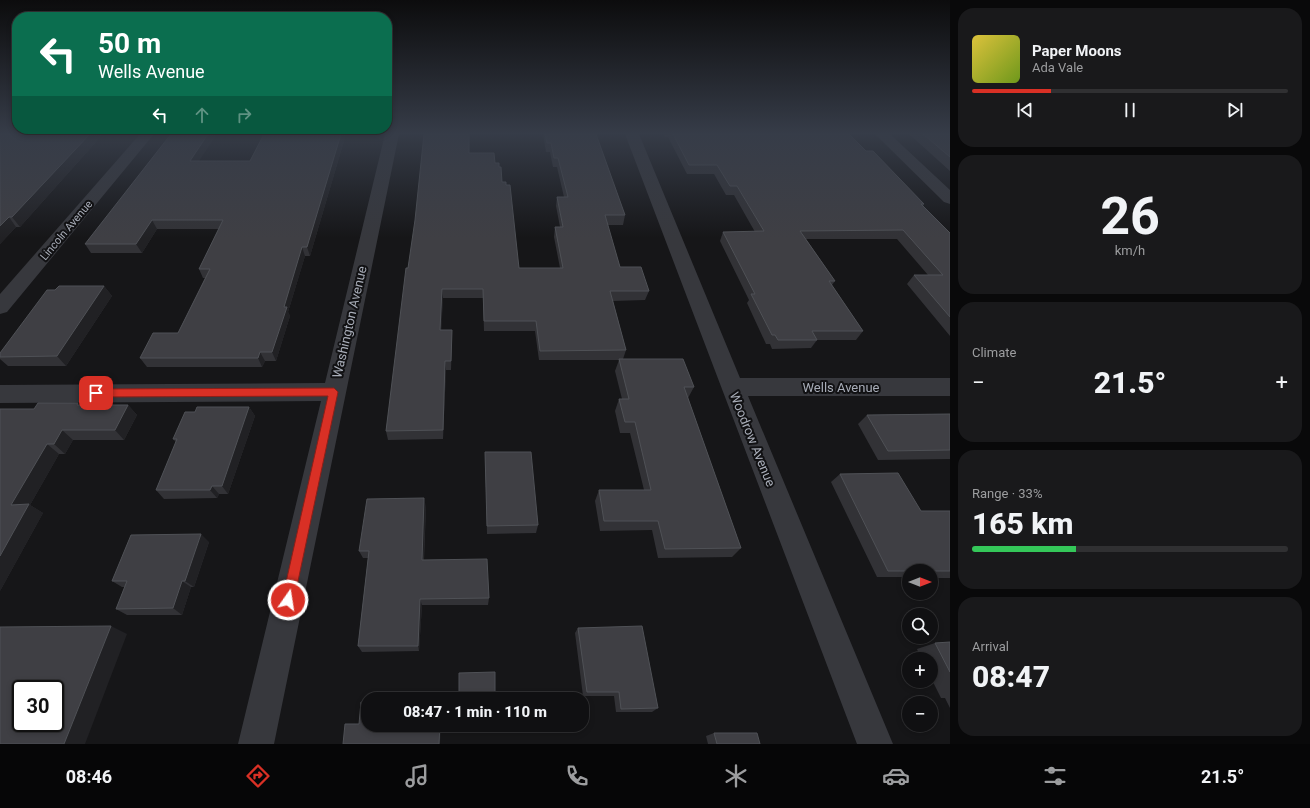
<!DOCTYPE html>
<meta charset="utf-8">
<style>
body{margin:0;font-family:Roboto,sans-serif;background:#19191b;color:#f1f3f6;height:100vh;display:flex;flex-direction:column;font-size:15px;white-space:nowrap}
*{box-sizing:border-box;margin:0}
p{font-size:13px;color:#9c9d9f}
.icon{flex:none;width:22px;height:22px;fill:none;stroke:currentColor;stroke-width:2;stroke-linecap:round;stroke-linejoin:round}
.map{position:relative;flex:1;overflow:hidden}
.panel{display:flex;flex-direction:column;gap:8px;padding:8px;background:#09090a;width:360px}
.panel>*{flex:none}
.banner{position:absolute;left:12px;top:12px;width:380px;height:122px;border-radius:16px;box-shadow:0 2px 6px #0003,0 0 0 1px #303032;background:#0b6e4f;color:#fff;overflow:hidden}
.needle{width:26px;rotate:90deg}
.buttons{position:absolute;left:902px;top:564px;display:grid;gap:8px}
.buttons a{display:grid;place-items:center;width:36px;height:36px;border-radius:50%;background:#101012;box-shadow:0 2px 6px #0003,0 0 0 1px #303032;font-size:20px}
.speed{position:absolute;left:12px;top:680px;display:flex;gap:8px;font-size:20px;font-weight:700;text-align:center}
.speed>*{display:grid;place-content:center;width:52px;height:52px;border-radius:50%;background:#101012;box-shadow:0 2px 6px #0003,0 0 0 1px #303032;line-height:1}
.speed .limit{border:2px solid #111;border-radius:6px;background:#fff;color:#111}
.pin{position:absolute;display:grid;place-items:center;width:34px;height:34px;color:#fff;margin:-17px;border-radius:8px;box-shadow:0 2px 6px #0006}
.me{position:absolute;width:44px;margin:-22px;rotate:13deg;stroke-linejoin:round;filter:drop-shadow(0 0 3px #0008)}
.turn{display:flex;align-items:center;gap:14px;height:84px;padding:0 20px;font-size:18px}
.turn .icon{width:52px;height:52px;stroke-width:2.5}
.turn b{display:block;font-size:28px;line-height:34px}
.lanes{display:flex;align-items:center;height:38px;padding:0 20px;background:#0003;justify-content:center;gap:20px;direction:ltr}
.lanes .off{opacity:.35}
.big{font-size:30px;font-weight:800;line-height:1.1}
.panel .card{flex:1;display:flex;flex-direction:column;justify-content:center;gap:6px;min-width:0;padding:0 14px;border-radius:16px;background:#19191b}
.panel .dial{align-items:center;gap:0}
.dial b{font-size:52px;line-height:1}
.song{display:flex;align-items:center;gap:12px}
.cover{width:48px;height:48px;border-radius:6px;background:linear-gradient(135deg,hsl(50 70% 55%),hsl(80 70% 35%))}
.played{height:4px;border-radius:2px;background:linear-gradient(90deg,#d93025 25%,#303032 25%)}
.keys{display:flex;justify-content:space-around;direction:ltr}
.heat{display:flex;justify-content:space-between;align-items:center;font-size:22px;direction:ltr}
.charge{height:6px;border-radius:3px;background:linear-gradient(90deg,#34c759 33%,#303032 0)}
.trip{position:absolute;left:361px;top:692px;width:228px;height:40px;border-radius:16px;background:#101012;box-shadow:0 2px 6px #0003,0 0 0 1px #303032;font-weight:800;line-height:40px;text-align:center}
.menu{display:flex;height:64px;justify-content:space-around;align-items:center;background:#060607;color:#9c9d9f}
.menu .icon{width:28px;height:28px}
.menu .selected{color:#d93025}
.menu b{font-size:18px;color:#f1f3f6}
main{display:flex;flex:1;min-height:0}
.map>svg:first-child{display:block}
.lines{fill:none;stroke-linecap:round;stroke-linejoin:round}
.minor{fill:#37383d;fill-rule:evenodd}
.wall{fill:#323236}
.shaded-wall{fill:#212124}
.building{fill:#3f3f44;stroke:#4f5156;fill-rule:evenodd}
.route{fill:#d93025;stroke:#8d1f18}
.labels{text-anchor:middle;stroke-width:4;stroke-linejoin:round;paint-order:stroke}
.far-street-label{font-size:11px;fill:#a8adb8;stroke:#111113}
.street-label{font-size:13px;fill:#a8adb8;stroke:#111113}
</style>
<main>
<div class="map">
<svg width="950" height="744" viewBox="0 0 950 744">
<rect width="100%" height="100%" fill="#161618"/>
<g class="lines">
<path class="minor" d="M140 134H154L7 312 0 314V294Z
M385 134H399L274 744H238L321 401 0 403V385L325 383Z
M625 134H639L740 378H950V396H748L893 744H857Z
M875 134H890L950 190V204L944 202Z"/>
</g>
<path class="wall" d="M0 134H103L20 227H16L0 244Z
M264 134H346L310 256H305L288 312 290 316 276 361H265L262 367H147L140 358 178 333 205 278H203L199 269 219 229H157L142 253H91L85 244 199 161H250Z
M543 134H596L625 215 623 225H607L620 267 649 291 645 300 613 301 626 350 623 359 694 387 688 398 741 548 732 557 658 558 652 530 600 531 595 501 599 490H644L630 433H620L615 411 619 399H622L615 371 619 360H539L535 331H484L483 298H443L441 330H452V340L451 370H446L443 439 388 440 386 431 408 268 469 153 495 163 499 167 519 268H560L554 237 555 227H560L556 206 557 197H564L557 167H553L550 152H546Z
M664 134H849L866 151 924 204 923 206 950 233V336L907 284 914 275H928L897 239H806L835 281 832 285 863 331 856 340H817L811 348 772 349 770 344H766L747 303 749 300 720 241 723 232H755L734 195H726L714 174H687L668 137H665Z
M909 134H950V171Z
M104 286 112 296 66 366H8L0 359V353L55 290Z
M80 405H128L137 415 124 440H73L65 454H59L30 505 43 513 0 591 34 409Z
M249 407 255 416 228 494H219L217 498 164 499 156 490 176 442 173 439 195 412Z
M950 414V459L878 460 858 424 867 415Z
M485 452 538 525 536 533 487 534Z
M840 474 921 511H950V578H931V571H909V577H877L831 482Z
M426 507 424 560 489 598 488 605H422L419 651 362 652 358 646 368 558H363L359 551Z
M209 542 194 587H191L182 615H127L116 609 125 587H122L112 581Z
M578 628 658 708 652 712H616L614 696H583L575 633Z
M950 642V708L945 698H941L931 678V659H921L917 649 935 643Z
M714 733 760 744H708L706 736Z"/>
<path class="shaded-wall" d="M90 134H103L20 227 12 217Z
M208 134H217L193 170 190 161Z
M341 134H346L310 256 307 247Z
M9 217 16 227 0 244V226Z
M152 220 157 229 142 253 136 244Z
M302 247 305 256 288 312 290 316 276 361 272 352 284 307Z
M104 286 112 296 66 366 57 356Z
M442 289 443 298 441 340 440 330Z
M260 352 265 361 262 367 258 358Z
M445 361 446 370 443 439V430Z
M128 405 137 415 124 440 115 430Z
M249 407 255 416 228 494 222 486Z
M62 430 73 440 65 454 54 444Z
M47 444 59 454 30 505 43 513 0 591V556L11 505Z
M212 486 219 494 217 498 210 490Z
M424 498 426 507 423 567 422 560Z
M201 534 209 542 194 587 185 581Z
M182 581 191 587 182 615 173 608Z
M420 599 422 605 419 651 418 646Z
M111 626 127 634 85 744H64Z
M440 725H441L440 744H439Z"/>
<path class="building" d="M0 134H90L12 217H9L0 226Z
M171 134H208L190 161H250L264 134H341L307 247H302L284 307H287L272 352H260L258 358H140L153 333H178L210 269H199L223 220H152L136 244H85Z
M424 134H469V153H494L495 163H499V167H501L502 182H506V185H510L519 268H563L555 227H563L557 197H568L558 158H554L551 143H547L545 134H596L625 215H605L620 267H641L649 291H610L626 350 540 351 536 321H484L483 289H442L440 330H452L451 361H445L443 430 386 431 406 268H408L415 220Z
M673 134H849L866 151H873L924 204H921L950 233V317L914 275H943L903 230 800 231 835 281H829L863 331H812L817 340H778L775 335H772L751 294H755L723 232 764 231 737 186H730L717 165H689Z
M923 134H950V157Z
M59 286H104L57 356 0 357V353L47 290H55Z
M619 359H683L694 387H684L741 548 665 549 658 521H604L599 490H651L635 422H625L619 399H629Z
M38 403H78L77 405H128L115 430H62L54 444H47L11 505 29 504 0 556V409H34Z
M197 407H249L222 486H212L210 490H156L177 439H173L185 412H195Z
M950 414V450L888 451 867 415Z
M485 452H531L538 525 487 526Z
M898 473 921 511H950V571H888L840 474Z
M424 498 422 560 487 559 489 598 420 599 418 646H358L369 551H359L367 499Z
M201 534 185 581H182L173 608 116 609 127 581H112L131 535Z
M111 626 64 744H0V627ZM21 689H55V723H21Z
M642 626 658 708 621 709 619 692H587L578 628Z
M950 642V672L935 643Z
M495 672V699H459V673Z
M361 702H368V725H440L439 744H343L345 724H359Z
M714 733H757L760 744H717Z"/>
<linearGradient id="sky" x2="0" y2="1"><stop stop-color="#0c0c0d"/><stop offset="0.56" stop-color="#363c48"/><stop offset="1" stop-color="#363c48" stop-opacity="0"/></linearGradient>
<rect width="950" height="238" fill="url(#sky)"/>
<path class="route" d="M334 388 338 392 294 600 292 604 288 606 284 604 282 600 328 396 96 397 91 393 96 389Z"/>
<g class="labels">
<g class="far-street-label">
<text transform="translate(66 230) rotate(-50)" y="4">Lincoln Avenue</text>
</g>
<g class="street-label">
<text transform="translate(349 322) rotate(-77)" y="5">Washington Avenue</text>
<text x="841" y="392">Wells Avenue</text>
<text transform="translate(753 439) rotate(68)" y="5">Woodrow Avenue</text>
</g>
</g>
</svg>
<div class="buttons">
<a><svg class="needle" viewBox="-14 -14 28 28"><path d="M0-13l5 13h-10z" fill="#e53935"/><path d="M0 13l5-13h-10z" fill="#9c9d9f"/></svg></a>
<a><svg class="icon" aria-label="search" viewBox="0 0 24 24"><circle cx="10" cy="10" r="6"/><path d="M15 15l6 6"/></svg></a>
<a>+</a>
<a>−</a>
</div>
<div class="speed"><div class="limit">30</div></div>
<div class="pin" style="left:96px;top:393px;background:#d93025"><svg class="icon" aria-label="arrive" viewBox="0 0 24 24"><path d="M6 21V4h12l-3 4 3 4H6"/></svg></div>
<svg class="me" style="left:288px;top:600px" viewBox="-20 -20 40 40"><circle r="17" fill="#d93025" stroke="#fff" stroke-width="3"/><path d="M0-11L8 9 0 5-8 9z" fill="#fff"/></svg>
<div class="trip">08:47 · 1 min · 110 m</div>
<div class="banner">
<div class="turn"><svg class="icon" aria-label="left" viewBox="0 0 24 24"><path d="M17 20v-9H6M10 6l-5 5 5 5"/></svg><div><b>50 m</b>Wells Avenue</div></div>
<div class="lanes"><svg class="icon" aria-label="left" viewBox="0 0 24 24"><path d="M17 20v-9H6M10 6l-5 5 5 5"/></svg><svg class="icon off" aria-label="ahead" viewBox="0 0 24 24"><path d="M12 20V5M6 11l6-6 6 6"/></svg><svg class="icon off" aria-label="right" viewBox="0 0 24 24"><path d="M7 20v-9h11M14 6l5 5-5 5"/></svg></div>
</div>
</div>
<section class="panel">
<div class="card">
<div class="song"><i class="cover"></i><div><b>Paper Moons</b><p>Ada Vale</p></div></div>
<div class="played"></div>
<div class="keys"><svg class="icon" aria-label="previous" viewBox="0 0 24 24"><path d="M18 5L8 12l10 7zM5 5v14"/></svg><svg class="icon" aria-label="pause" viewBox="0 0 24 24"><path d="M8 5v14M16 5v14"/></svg><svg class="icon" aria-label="next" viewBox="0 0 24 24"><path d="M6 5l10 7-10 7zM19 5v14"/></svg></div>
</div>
<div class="card dial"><b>26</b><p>km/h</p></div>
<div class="card"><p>Climate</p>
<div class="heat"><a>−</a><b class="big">21.5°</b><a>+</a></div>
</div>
<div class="card"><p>Range · 33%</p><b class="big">165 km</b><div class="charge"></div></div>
<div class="card"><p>Arrival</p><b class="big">08:47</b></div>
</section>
</main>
<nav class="menu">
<b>08:46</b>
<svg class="icon selected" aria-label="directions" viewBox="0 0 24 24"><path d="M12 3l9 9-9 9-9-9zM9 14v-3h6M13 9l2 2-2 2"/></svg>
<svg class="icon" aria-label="music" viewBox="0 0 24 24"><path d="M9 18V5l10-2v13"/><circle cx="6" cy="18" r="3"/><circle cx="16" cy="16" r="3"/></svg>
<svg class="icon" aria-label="phone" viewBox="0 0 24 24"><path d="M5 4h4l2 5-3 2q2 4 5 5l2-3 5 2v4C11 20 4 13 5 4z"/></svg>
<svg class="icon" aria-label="climate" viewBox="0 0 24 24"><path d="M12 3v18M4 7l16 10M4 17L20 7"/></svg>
<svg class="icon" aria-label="car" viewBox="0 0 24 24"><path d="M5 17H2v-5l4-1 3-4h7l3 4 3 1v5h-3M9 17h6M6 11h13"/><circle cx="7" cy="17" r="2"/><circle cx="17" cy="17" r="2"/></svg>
<svg class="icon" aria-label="filters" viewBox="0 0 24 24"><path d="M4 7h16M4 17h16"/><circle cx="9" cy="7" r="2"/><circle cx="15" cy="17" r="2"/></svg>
<b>21.5°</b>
</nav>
